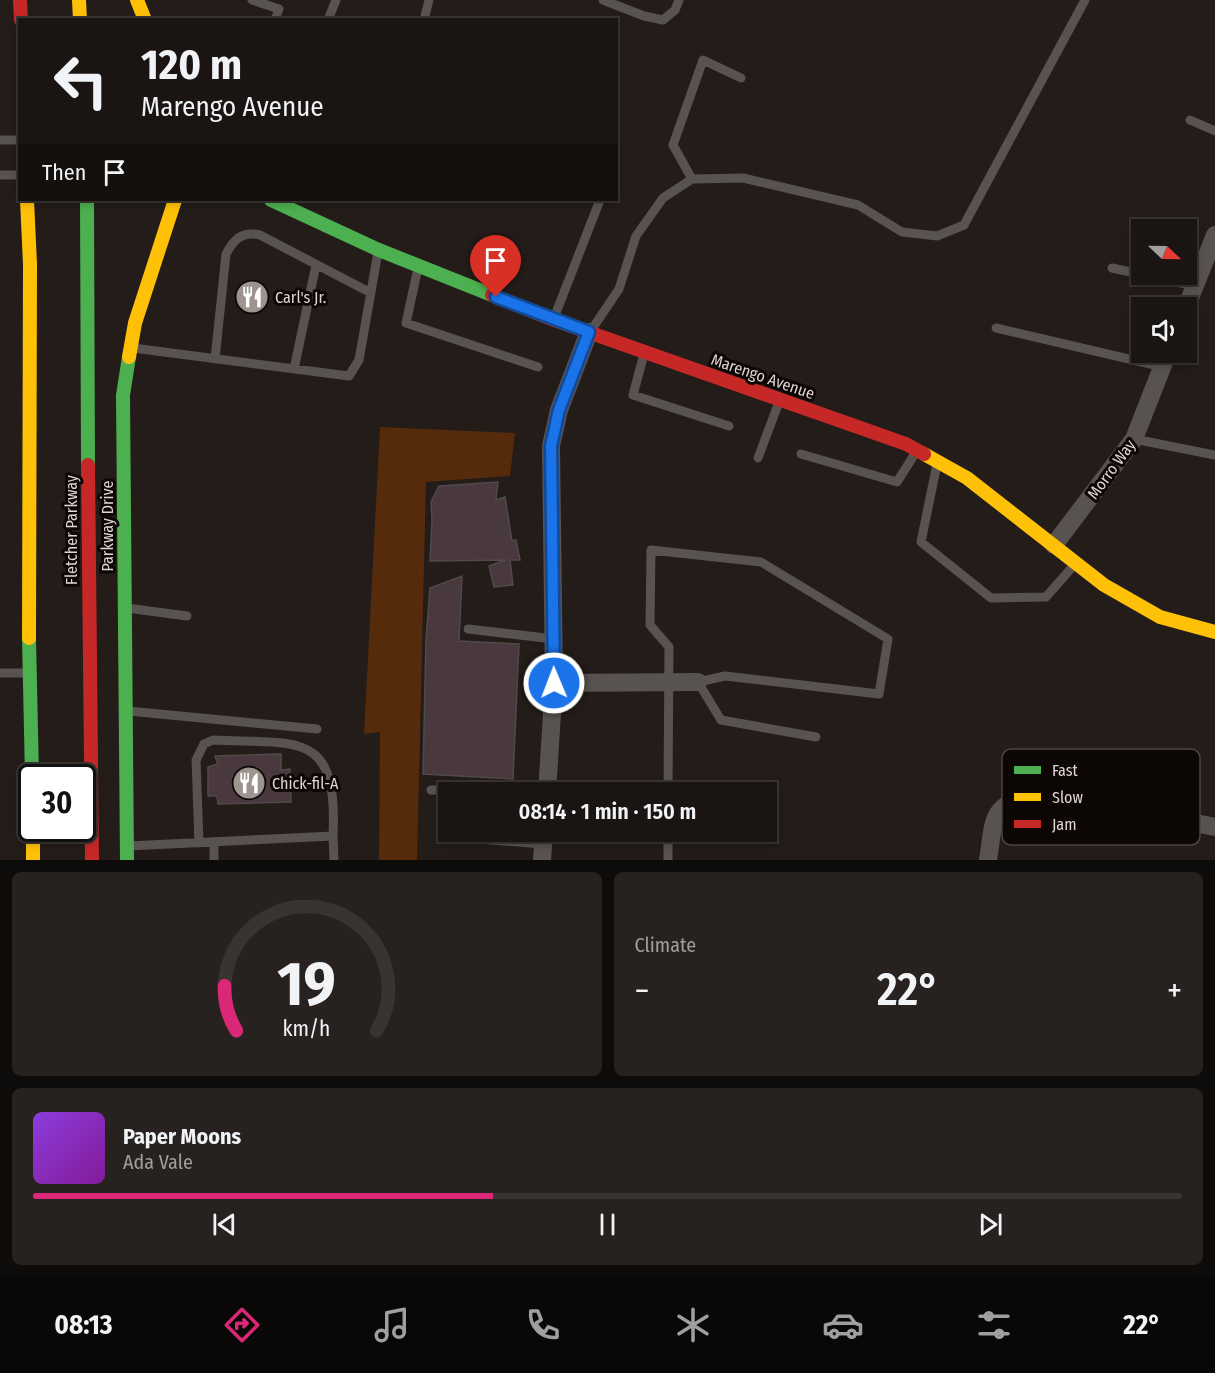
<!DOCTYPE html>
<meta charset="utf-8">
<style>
body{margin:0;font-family:"Fira Sans Condensed",sans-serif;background:#272220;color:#f1f3f6;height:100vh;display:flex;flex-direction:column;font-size:22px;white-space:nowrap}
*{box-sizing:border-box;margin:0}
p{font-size:20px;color:#9f9f9f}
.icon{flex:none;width:33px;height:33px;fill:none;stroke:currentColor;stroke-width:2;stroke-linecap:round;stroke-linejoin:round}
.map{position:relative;height:860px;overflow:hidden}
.sheet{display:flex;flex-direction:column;gap:12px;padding:12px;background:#0e0c0a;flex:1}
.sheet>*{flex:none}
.guide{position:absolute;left:18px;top:18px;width:600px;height:183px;border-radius:0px;box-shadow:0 3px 9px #0003,0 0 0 2px #383432;background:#1a1512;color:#f1f3f6;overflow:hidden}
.needle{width:39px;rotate:112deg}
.fabs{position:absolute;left:1131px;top:219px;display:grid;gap:12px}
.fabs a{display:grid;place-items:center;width:66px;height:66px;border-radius:0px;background:#1a1512;box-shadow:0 3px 9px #0003,0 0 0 2px #383432;font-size:30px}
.speed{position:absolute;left:18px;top:764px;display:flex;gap:12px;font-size:30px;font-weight:700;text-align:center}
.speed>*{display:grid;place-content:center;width:78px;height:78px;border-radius:50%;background:#1a1512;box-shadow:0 3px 9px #0003,0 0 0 2px #383432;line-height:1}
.speed .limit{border:3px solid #111;border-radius:9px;background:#fff;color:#111}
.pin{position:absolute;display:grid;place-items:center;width:51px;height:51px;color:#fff;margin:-62px -26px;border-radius:50% 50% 50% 0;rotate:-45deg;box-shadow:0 0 6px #0007}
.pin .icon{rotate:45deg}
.me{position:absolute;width:66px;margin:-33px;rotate:359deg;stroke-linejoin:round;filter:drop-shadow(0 0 4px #0008)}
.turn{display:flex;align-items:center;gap:21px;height:126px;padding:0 24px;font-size:27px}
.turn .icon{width:78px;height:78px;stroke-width:2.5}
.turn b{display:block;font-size:42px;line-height:51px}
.then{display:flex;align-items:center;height:57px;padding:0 24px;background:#0003;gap:12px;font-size:22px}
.big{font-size:45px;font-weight:600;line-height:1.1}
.sheet .tile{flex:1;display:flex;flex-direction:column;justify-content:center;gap:9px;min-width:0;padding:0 21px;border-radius:9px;background:#272220}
.sheet .dial{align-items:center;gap:0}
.dial svg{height:156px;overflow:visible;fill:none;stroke:#383432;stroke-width:7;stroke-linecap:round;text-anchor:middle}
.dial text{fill:#f1f3f6;stroke:none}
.song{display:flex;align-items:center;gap:18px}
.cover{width:72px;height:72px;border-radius:9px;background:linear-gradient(135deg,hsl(270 70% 55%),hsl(290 70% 35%))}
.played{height:6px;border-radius:3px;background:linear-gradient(90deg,#db2777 40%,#383432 40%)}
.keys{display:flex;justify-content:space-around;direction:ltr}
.heat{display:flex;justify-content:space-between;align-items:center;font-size:33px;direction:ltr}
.sheet .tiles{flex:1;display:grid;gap:12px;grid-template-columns:1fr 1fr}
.tile:last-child{grid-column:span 2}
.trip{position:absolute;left:438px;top:782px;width:339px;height:60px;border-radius:0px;background:#1a1512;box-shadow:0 3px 9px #0003,0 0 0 2px #383432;font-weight:600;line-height:60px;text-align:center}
.dock{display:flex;height:96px;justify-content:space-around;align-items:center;background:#0a0807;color:#9f9f9f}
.dock .icon{width:42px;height:42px}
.dock .current{color:#db2777}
.dock b{font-size:27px;color:#f1f3f6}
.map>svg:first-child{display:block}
.green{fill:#552b0c}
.building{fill:#4a383f;stroke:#504a4a;stroke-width:1.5}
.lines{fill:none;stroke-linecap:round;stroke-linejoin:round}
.lane{stroke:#585250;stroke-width:9}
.street{stroke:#585250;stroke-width:18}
.fast{stroke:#4caf50;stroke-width:14}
.slow{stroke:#ffc107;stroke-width:14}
.jam{stroke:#c62828;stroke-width:14}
.route-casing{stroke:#114b97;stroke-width:15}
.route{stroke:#1a73e8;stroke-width:10}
.labels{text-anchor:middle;stroke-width:6;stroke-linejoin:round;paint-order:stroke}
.poi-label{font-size:16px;fill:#ded5d1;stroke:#0c0705;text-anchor:start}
.street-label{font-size:16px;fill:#ded5d1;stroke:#0c0705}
.key{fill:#0c0705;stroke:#4b4542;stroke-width:1.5}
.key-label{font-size:16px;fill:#ded5d1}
</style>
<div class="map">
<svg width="1215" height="860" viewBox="0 0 1215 860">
<rect width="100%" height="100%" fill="#231c18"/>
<path class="green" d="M380 427 515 433 510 476 426 482 417 860H379L380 732 364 734Z"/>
<path class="building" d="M498 482 496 500 505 497 512 541 516 540 520 560H510L513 585 494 587 489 566 505 560 430 561 432 520 431 502 439 486Z
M462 576 459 641 519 644 513 779 423 774 426 640 430 588Z
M281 754V770L290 769 291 802 218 804 217 796H208V767L218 764 215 756Z"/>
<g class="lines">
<path class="lane" d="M252 0 279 9 275 20
M603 0 644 16 663 20 675 10 679 0
M328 20 336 0
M424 20 429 0
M1190 120 1215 131
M0 140H20
M0 175H20
M692 179 673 145 703 60 741 78
M418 268 406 323 538 367
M1112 268 1195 286
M554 318 600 200
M996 328 1163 367
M590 332 619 289 636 236 663 198 692 179 743 178 858 205 902 232 937 236 964 225 1085 0
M133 348 349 376 359 360 378 252
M644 354 633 395 729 426
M215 359 226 254C234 239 242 231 260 235L371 293
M294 369 316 265
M1134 439 1215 455
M801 454 897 482 916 452
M758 458 779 402
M937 464 921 542 991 598 1046 597 1075 564
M127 608 187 616
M468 629 554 639
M0 673H28
M128 711 317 729
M431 790 547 791
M668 792 669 647 650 625 651 550 761 562 888 639 879 694 725 676 698 682 721 720 816 737
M441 836 543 844
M199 843 196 760 204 744 213 740C299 744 338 730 333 836
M128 846 333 836 334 860
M214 860V842
M668 860V831"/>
<path class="street" d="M1186 308 1215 235
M1054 545 1134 439 1168 352
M554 683 698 682
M547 792 554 683 551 446 559 410 589 332
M542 860 544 831
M988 860C995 816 989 810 1033 791L1215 827"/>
<path class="fast" d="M87 200 88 465
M271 200 379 250 492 295
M29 638 32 777
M127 860 123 395 129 357"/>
<path class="slow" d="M79 0 80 20
M137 0 145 20
M27 200 30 264 29 638
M129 357 135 323 175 200
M924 454 967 478 1104 585 1160 617 1215 632
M33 828V860"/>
<path class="jam" d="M20 0 21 20
M492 295 554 320 906 444 924 454
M88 465 92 860"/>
</g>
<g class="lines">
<defs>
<path id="route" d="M496 297 589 332 559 410 551 446 554 683"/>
</defs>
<use href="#route" class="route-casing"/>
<use href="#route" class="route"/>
</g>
<defs>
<symbol id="restaurant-disc" viewBox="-11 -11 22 22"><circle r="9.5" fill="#9d9490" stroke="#0c0705"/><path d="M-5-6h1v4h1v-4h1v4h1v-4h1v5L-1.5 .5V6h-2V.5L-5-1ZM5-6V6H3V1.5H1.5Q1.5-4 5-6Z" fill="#fff"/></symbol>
</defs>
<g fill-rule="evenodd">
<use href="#restaurant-disc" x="233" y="278" width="38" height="38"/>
<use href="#restaurant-disc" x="230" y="764" width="38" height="38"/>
</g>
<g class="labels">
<g class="poi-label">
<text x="275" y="303">Carl's Jr.</text>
<text x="272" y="789">Chick-fil-A</text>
</g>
<g class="street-label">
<text transform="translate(763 376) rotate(19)" y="6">Marengo Avenue</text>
<text transform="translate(1111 469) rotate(-54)" y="6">Morro Way</text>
<text transform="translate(107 526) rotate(-90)" y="6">Parkway Drive</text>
<text transform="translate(71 530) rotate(-90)" y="6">Fletcher Parkway</text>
</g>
</g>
<rect x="1002" y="749" width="198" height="96" rx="9" class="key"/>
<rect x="1014" y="766" width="27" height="8" fill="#4caf50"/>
<rect x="1014" y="793" width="27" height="8" fill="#ffc107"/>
<rect x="1014" y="820" width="27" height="8" fill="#c62828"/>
<g class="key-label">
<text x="1052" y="776">Fast</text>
<text x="1052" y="803">Slow</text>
<text x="1052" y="830">Jam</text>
</g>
</svg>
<div class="fabs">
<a><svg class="needle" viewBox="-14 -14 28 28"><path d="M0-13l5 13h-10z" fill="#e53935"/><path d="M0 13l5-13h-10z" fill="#9f9f9f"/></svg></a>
<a><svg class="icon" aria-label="sound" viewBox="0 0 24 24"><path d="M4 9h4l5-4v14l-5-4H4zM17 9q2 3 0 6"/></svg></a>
</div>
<div class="speed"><div class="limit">30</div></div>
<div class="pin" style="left:496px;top:297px;background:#d93025"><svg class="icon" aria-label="arrive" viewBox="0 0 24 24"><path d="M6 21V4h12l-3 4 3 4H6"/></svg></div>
<svg class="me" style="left:554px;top:683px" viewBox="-20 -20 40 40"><circle r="17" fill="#1a73e8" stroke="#fff" stroke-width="3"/><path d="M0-11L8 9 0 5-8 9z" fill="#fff"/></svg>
<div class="trip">08:14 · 1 min · 150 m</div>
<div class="guide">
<div class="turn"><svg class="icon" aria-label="left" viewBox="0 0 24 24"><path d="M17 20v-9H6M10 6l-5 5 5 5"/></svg><div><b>120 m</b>Marengo Avenue</div></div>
<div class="then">Then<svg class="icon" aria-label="arrive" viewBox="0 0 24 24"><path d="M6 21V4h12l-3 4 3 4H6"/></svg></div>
</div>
</div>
<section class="sheet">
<div class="tiles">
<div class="tile dial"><svg viewBox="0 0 100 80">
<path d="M14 69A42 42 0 1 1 86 69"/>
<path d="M14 69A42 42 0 0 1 8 46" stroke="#db2777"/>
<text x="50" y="56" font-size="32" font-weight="700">19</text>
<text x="50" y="72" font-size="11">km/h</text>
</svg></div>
<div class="tile"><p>Climate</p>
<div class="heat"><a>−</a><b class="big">22°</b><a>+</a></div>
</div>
<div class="tile">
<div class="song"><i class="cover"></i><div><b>Paper Moons</b><p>Ada Vale</p></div></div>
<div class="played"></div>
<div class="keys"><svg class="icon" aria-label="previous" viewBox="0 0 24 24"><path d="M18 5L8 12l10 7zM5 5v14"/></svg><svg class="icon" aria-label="pause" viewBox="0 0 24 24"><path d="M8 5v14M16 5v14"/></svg><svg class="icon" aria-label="next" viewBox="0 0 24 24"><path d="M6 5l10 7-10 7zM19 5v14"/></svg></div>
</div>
</div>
</section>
<nav class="dock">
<b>08:13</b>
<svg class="icon current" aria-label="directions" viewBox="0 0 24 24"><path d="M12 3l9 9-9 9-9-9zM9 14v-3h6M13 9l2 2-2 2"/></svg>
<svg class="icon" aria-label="music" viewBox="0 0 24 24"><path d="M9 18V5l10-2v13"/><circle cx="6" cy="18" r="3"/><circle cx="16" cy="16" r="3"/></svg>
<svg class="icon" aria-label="phone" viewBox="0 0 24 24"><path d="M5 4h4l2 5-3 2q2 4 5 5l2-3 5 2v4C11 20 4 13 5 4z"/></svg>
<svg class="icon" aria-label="climate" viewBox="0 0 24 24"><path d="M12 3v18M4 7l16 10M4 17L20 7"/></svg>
<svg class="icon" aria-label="car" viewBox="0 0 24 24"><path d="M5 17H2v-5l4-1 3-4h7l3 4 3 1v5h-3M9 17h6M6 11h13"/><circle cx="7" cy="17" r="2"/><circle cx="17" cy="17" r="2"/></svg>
<svg class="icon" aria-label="filters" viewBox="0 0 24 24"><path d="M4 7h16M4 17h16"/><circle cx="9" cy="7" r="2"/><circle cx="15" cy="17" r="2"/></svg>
<b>22°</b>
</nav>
